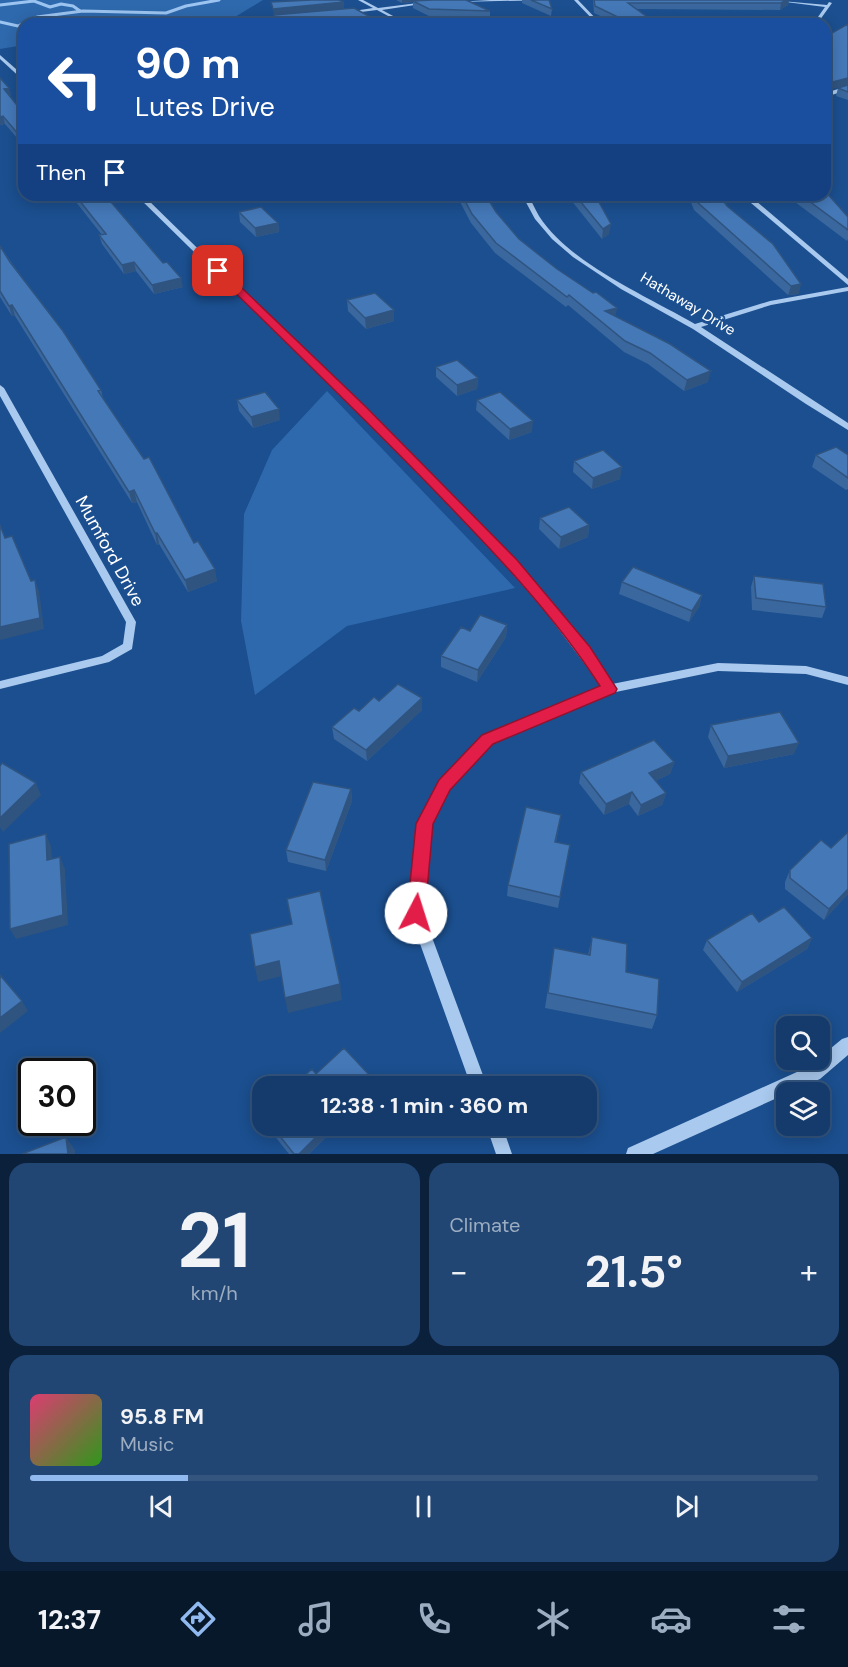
<!DOCTYPE html>
<meta charset="utf-8">
<style>
body{margin:0;font-family:"DM Sans",sans-serif;background:#214673;color:#f1f3f6;height:100vh;display:flex;flex-direction:column;font-size:22px;white-space:nowrap}
*{box-sizing:border-box;margin:0}
p{font-size:20px;color:#9dadc1}
.icon{flex:none;width:33px;height:33px;fill:none;stroke:currentColor;stroke-width:2;stroke-linecap:round;stroke-linejoin:round}
.map{position:relative;height:1154px;overflow:hidden}
.details{display:flex;flex-direction:column;gap:9px;padding:9px;background:#0b203b;flex:1}
.details>*{flex:none}
.top-card{position:absolute;left:18px;top:18px;width:813px;height:183px;border-radius:18px;box-shadow:0 3px 15px #0003,0 0 0 2px #33557e;background:#1a4fa0;color:#fff;overflow:hidden}
.controls{position:absolute;left:776px;top:1016px;display:grid;gap:12px}
.controls a{display:grid;place-items:center;width:54px;height:54px;border-radius:12px;background:#143b6b;box-shadow:0 3px 15px #0003,0 0 0 2px #33557e;font-size:30px}
.speed{position:absolute;left:18px;top:1058px;display:flex;gap:12px;font-size:30px;font-weight:700;text-align:center}
.speed>*{display:grid;place-content:center;width:78px;height:78px;border-radius:50%;background:#143b6b;box-shadow:0 3px 15px #0003,0 0 0 2px #33557e;line-height:1}
.speed .limit{border:3px solid #111;border-radius:9px;background:#fff;color:#111}
.pin{position:absolute;display:grid;place-items:center;width:51px;height:51px;color:#fff;margin:-26px;border-radius:12px;box-shadow:0 3px 9px #0006}
.me{position:absolute;width:66px;margin:-33px;rotate:5deg;stroke-linejoin:round;filter:drop-shadow(0 0 4px #0008)}
.turn{display:flex;align-items:center;gap:21px;height:126px;padding:0 18px;font-size:27px}
.turn .icon{width:78px;height:78px;stroke-width:2.5}
.turn b{display:block;font-size:42px;line-height:51px}
.then{display:flex;align-items:center;height:57px;padding:0 18px;background:#0003;gap:12px;font-size:22px}
.big{font-size:45px;font-weight:700;line-height:1.1}
.details .card{flex:1;display:flex;flex-direction:column;justify-content:center;gap:9px;min-width:0;padding:0 21px;border-radius:18px;background:#214673}
.details .dial{align-items:center;gap:0}
.dial b{font-size:78px;line-height:1}
.song{display:flex;align-items:center;gap:18px}
.cover{width:72px;height:72px;border-radius:9px;background:linear-gradient(135deg,hsl(340 70% 55%),hsl(110 70% 35%))}
.played{height:6px;border-radius:3px;background:linear-gradient(90deg,#90b9f0 20%,#33557e 20%)}
.keys{display:flex;justify-content:space-around;direction:ltr}
.heat{display:flex;justify-content:space-between;align-items:center;font-size:33px;direction:ltr}
.details .tiles{flex:1;display:grid;gap:9px;grid-template-columns:1fr 1fr}
.card:last-child{grid-column:span 2}
.trip{position:absolute;left:252px;top:1076px;width:345px;height:60px;border-radius:18px;background:#143b6b;box-shadow:0 3px 15px #0003,0 0 0 2px #33557e;font-weight:700;line-height:60px;text-align:center}
.menu{display:flex;height:96px;justify-content:space-around;align-items:center;background:#08182b;color:#9dadc1}
.menu .icon{width:42px;height:42px}
.menu .selected{color:#90b9f0}
.menu b{font-size:27px;color:#f1f3f6}
.map>svg:first-child{display:block}
.green{fill:#2e69ad}
.lines{fill:none;stroke-linecap:round;stroke-linejoin:round}
.stream{stroke:#9cc4f0;stroke-width:3}
.minor{fill:#a9c9ee;fill-rule:evenodd}
.wall{fill:#3a679d}
.shaded-wall{fill:#305480}
.building{fill:#4478b7;stroke:#305480;stroke-width:1.5}
.route{fill:#e11d48;stroke:#92132f;stroke-width:1.5}
.labels{text-anchor:middle;stroke-width:6;stroke-linejoin:round;paint-order:stroke}
.far-street-label{font-size:15px;fill:#fff;stroke:#1b4f8f}
.street-label{font-size:18px;fill:#fff;stroke:#1b4f8f}
</style>
<div class="map">
<svg width="848" height="1154" viewBox="0 0 848 1154">
<rect width="100%" height="100%" fill="#1b4f8f"/>
<path class="green" d="M0 0H263L230 20 170 24H24V45L0 49Z
M327 391 515 588 347 626 255 695 241 621 244 514 272 450Z"/>
<g class="lines">
<path class="stream" d="M0 5 34 1 50 7 61 4 73 6 80 11
M0 22 18 26 37 17 83 11 166 13 186 6 219 0"/>
<path class="minor" d="M358 0H363L378 8 426 2 428 3 382 10 408 24H403L377 10 345 14 347 12 373 8Z
M491 0H551L455 2Z
M574 0H578L601 24H597Z
M770 0 827 5 829 2 832 3 817 24H813L825 7Z
M291 17 289 19 183 24 185 23Z
M0 55 24 76V81L0 59Z
M848 86V90L825 97V93Z
M136 195H143C232 283 325 369 414 458 485 529 555 601 612 684L718 663 806 666 848 677V685L806 674 718 671 611 693 491 743 449 789 431 824 423 913 487 1086H471L409 913 417 824 439 781 483 737 602 687 545 611 479 535 396 450Z
M522 195H528C532 202 535 209 539 216 570 264 647 296 695 324L770 301 848 287V291L771 305 701 327 848 423V430L806 404 693 329 621 289 573 257 552 239 535 219Z
M746 195H752L756 201 848 279V285L751 203Z
M0 385 4 388 136 622 132 649 109 662 0 689V681L102 656 123 644 126 622 0 396Z
M848 1037V1055L820 1079 790 1092H786V1094L653 1154H626L628 1148 808 1067 842 1039Z
M486 1125H502L512 1154H496Z"/>
</g>
<path class="wall" d="M396 0H466L490 11V18L429 16 413 8V2L402 3Z
M522 0H549L552 9 551 16 522 3Z
M593 0H789L788 5 780 10 637 9 657 24H617L594 13Z
M0 78 11 95 9 96 24 114V146L5 124 0 125Z
M848 85V100L836 96 838 88Z
M61 195H105L183 287 154 294 136 271 124 274 102 244 99 235H102L72 197 63 198Z
M458 195H487L488 199 496 212 519 239 616 317 708 382 684 391 648 364 624 352 568 305 566 307 495 253 471 223 458 198Z
M567 195H595L609 234 602 239Z
M688 195H719L799 294 788 295 694 210Z
M790 195H825L848 217V239L847 241 795 202Z
M239 212 278 223 279 232 256 237 240 222Z
M0 246 101 390 103 398 217 581 188 592 159 544 157 545 137 502 132 503 15 316H12L0 297Z
M347 300 394 321 366 329 348 311Z
M436 367 478 378 477 389 457 396 436 377Z
M237 400 280 420 253 428 239 411Z
M477 400 532 432 509 440 476 410Z
M816 455H848V489L846 490 812 467Z
M574 461 620 479 592 489 573 472Z
M540 518 589 525 588 537 559 549 539 529Z
M754 576 826 607 822 618 752 610 751 587Z
M622 582 702 595 699 607 689 622 619 594Z
M507 625 506 637 477 682 441 667V656L470 631Z
M422 698V710L367 761 334 739 332 727 359 711Z
M711 725 794 754 724 768 708 737Z
M674 762 670 774 655 781 666 793 662 805 638 816 629 804 604 815 579 783 581 772Z
M351 789 352 801 326 871 288 862 286 850Z
M559 826 556 842 570 845 558 908 507 896 508 885Z
M848 832V894L824 920 785 889V882L790 870 831 848Z
M759 922 812 938 807 949 737 992 703 950 707 940Z
M592 937 626 972 657 1015 652 1029 545 1008 554 948 588 955Z
M266 1125H338L309 1154H289Z"/>
<path class="shaded-wall" d="M402 0H442L413 1V2L402 3Z
M786 0H789L788 5 780 10 781 3Z
M344 2V9L274 16 273 9Z
M848 78V85L825 91V84Z
M9 88 11 95 6 96 4 89Z
M3 116 5 124 0 125V117Z
M62 195H71L72 197 63 198Z
M278 223 279 232 256 237 255 228Z
M611 224 609 234 602 239 603 229Z
M134 262 136 271 124 274 122 265Z
M181 278 183 287 154 294 152 285Z
M801 284 799 294 788 295 791 286Z
M12 305 15 316H12L9 306Z
M617 308 615 319 605 311Z
M394 310V321L366 329 365 318Z
M711 371 708 382 684 391 687 380Z
M478 378 477 389 457 396V385Z
M279 409 280 420 253 428 251 417Z
M533 421 532 432 509 440 510 429Z
M622 467 620 479 592 489 593 478Z
M134 490 137 502 132 503 129 492Z
M589 525 588 537 559 549 561 537Z
M155 533H157L159 544 157 545Z
M215 569 217 581 188 592 185 580Z
M35 580 39 591 44 629 0 640V627Z
M702 595 699 607 689 622 692 611Z
M507 625 506 637 477 682 478 670Z
M422 698V710L367 761 366 750Z
M799 743 794 754 724 768 728 756Z
M674 762 670 774 646 785 649 773Z
M36 783 41 795 3 832 0 827V818Z
M351 789 352 801 326 871 325 860Z
M632 792 629 804 604 815 606 804Z
M666 793 662 805 638 816 641 805Z
M46 834 51 846 53 871 47 860Z
M60 857 65 869 68 925 16 939 10 929Z
M848 889V894L824 920 829 909Z
M812 938 807 949 737 992 742 982Z
M279 961 282 976 258 982 255 967Z
M340 984 342 1000 288 1013 285 998Z
M22 1001 28 1011 0 1033V1018Z
M373 1079 374 1086H367Z
M328 1125H338L309 1154H299Z
M66 1137 75 1150V1154H68Z"/>
<path class="building" d="M311 0H339L344 2 273 9 271 2Z
M432 0H466L490 11 429 9 413 1Z
M531 0H549L552 9Z
M594 0H786L781 3H628L657 24H632L595 6Z
M354 8 383 24H261L277 23 274 15Z
M848 24V78L825 84V37Z
M0 78 9 88 4 89 24 114V141L3 116 0 117Z
M848 85V92L838 88Z
M825 191 848 217V230L801 195H825Z
M75 195H105L163 263 167 262 181 278 152 285 134 262 122 265 99 235 106 234Z
M462 195H487L488 199 496 212 519 239 557 269 593 293 596 292 617 308 605 311 670 344 711 371 687 380 650 353 625 341 569 295 567 297 496 243 472 214Z
M575 195H595L611 224 603 229Z
M694 195H719L727 206 773 244 801 284 791 286 696 201Z
M261 207 278 223 255 228 239 212Z
M0 246 10 262 63 331 101 390 98 391 144 459 149 457 194 543 198 541 215 569 185 580 157 533H155L134 490 129 492 12 305 9 306 0 291Z
M375 293 394 310 365 318 347 300Z
M457 360 478 378 457 385 436 367Z
M265 392 279 409 251 417 237 400Z
M500 392 533 421 510 429 477 400Z
M836 447 848 455V478L816 455Z
M603 450 622 467 593 478 574 461Z
M569 507 589 525 561 537 540 518Z
M0 525 5 538 12 536 31 581 35 580 40 618 0 627Z
M633 567 702 595 692 611 622 582Z
M754 576 823 584 826 607 756 598Z
M480 615 507 625 478 670 441 656 461 627 470 631Z
M398 684 422 698 366 750 332 727 354 708 359 711 374 697 379 701Z
M780 712 799 743 728 756 711 725Z
M654 740 674 762 649 773 666 793 641 805 632 792 606 804 581 772Z
M2 763 36 783 0 818V766Z
M313 782 351 789 325 860 286 850Z
M526 807 561 815 555 842 570 845 560 897 508 885Z
M848 832V889L829 909 790 878V870L821 840 831 848Z
M46 834 47 860 60 857 63 915 10 929 9 844Z
M320 891 340 984 285 998 279 961 255 967 250 934 292 924 287 899Z
M784 907 812 938 742 982 707 940 752 913 759 922Z
M592 937 627 944 626 972 659 979 657 1015 548 993 554 948 590 955Z
M0 975 22 1001 0 1018Z
M344 1048 373 1079 367 1086H293L312 1069 316 1074Z
M271 1125H328L299 1154H294Z
M66 1137 68 1154H22Z"/>
<path class="route" d="M215 269H222L365 406 517 560 590 647 617 689 615 693 493 744 450 790 433 824 425 913 422 919 416 921 409 919 407 913 416 824 439 780 482 735 600 686C553 613 492 550 432 488 361 415 288 344 215 273Z"/>
<g class="labels">
<g class="far-street-label">
<text transform="translate(688 304) rotate(31)" y="5">Hathaway Drive</text>
</g>
<g class="street-label">
<text transform="translate(110 551) rotate(61)" y="6">Mumford Drive</text>
</g>
</g>
</svg>
<div class="controls">
<a><svg class="icon" aria-label="search" viewBox="0 0 24 24"><circle cx="10" cy="10" r="6"/><path d="M15 15l6 6"/></svg></a>
<a><svg class="icon" aria-label="layers" viewBox="0 0 24 24"><path d="M12 4l9 5-9 5-9-5zM3 14l9 5 9-5"/></svg></a>
</div>
<div class="speed"><div class="limit">30</div></div>
<div class="pin" style="left:218px;top:271px;background:#d93025"><svg class="icon" aria-label="arrive" viewBox="0 0 24 24"><path d="M6 21V4h12l-3 4 3 4H6"/></svg></div>
<svg class="me" style="left:416px;top:913px" viewBox="-20 -20 40 40"><circle r="19" fill="#fff"/><path d="M0-13L10 11 0 6-10 11z" fill="#e11d48"/></svg>
<div class="trip">12:38 · 1 min · 360 m</div>
<div class="top-card">
<div class="turn"><svg class="icon" aria-label="left" viewBox="0 0 24 24"><path d="M17 20v-9H6M10 6l-5 5 5 5"/></svg><div><b>90 m</b>Lutes Drive</div></div>
<div class="then">Then<svg class="icon" aria-label="arrive" viewBox="0 0 24 24"><path d="M6 21V4h12l-3 4 3 4H6"/></svg></div>
</div>
</div>
<section class="details">
<div class="tiles">
<div class="card dial"><b>21</b><p>km/h</p></div>
<div class="card"><p>Climate</p>
<div class="heat"><a>−</a><b class="big">21.5°</b><a>+</a></div>
</div>
<div class="card">
<div class="song"><i class="cover"></i><div><b>95.8 FM</b><p>Music</p></div></div>
<div class="played"></div>
<div class="keys"><svg class="icon" aria-label="previous" viewBox="0 0 24 24"><path d="M18 5L8 12l10 7zM5 5v14"/></svg><svg class="icon" aria-label="pause" viewBox="0 0 24 24"><path d="M8 5v14M16 5v14"/></svg><svg class="icon" aria-label="next" viewBox="0 0 24 24"><path d="M6 5l10 7-10 7zM19 5v14"/></svg></div>
</div>
</div>
</section>
<nav class="menu">
<b>12:37</b>
<svg class="icon selected" aria-label="directions" viewBox="0 0 24 24"><path d="M12 3l9 9-9 9-9-9zM9 14v-3h6M13 9l2 2-2 2"/></svg>
<svg class="icon" aria-label="music" viewBox="0 0 24 24"><path d="M9 18V5l10-2v13"/><circle cx="6" cy="18" r="3"/><circle cx="16" cy="16" r="3"/></svg>
<svg class="icon" aria-label="phone" viewBox="0 0 24 24"><path d="M5 4h4l2 5-3 2q2 4 5 5l2-3 5 2v4C11 20 4 13 5 4z"/></svg>
<svg class="icon" aria-label="climate" viewBox="0 0 24 24"><path d="M12 3v18M4 7l16 10M4 17L20 7"/></svg>
<svg class="icon" aria-label="car" viewBox="0 0 24 24"><path d="M5 17H2v-5l4-1 3-4h7l3 4 3 1v5h-3M9 17h6M6 11h13"/><circle cx="7" cy="17" r="2"/><circle cx="17" cy="17" r="2"/></svg>
<svg class="icon" aria-label="filters" viewBox="0 0 24 24"><path d="M4 7h16M4 17h16"/><circle cx="9" cy="7" r="2"/><circle cx="15" cy="17" r="2"/></svg>
</nav>
